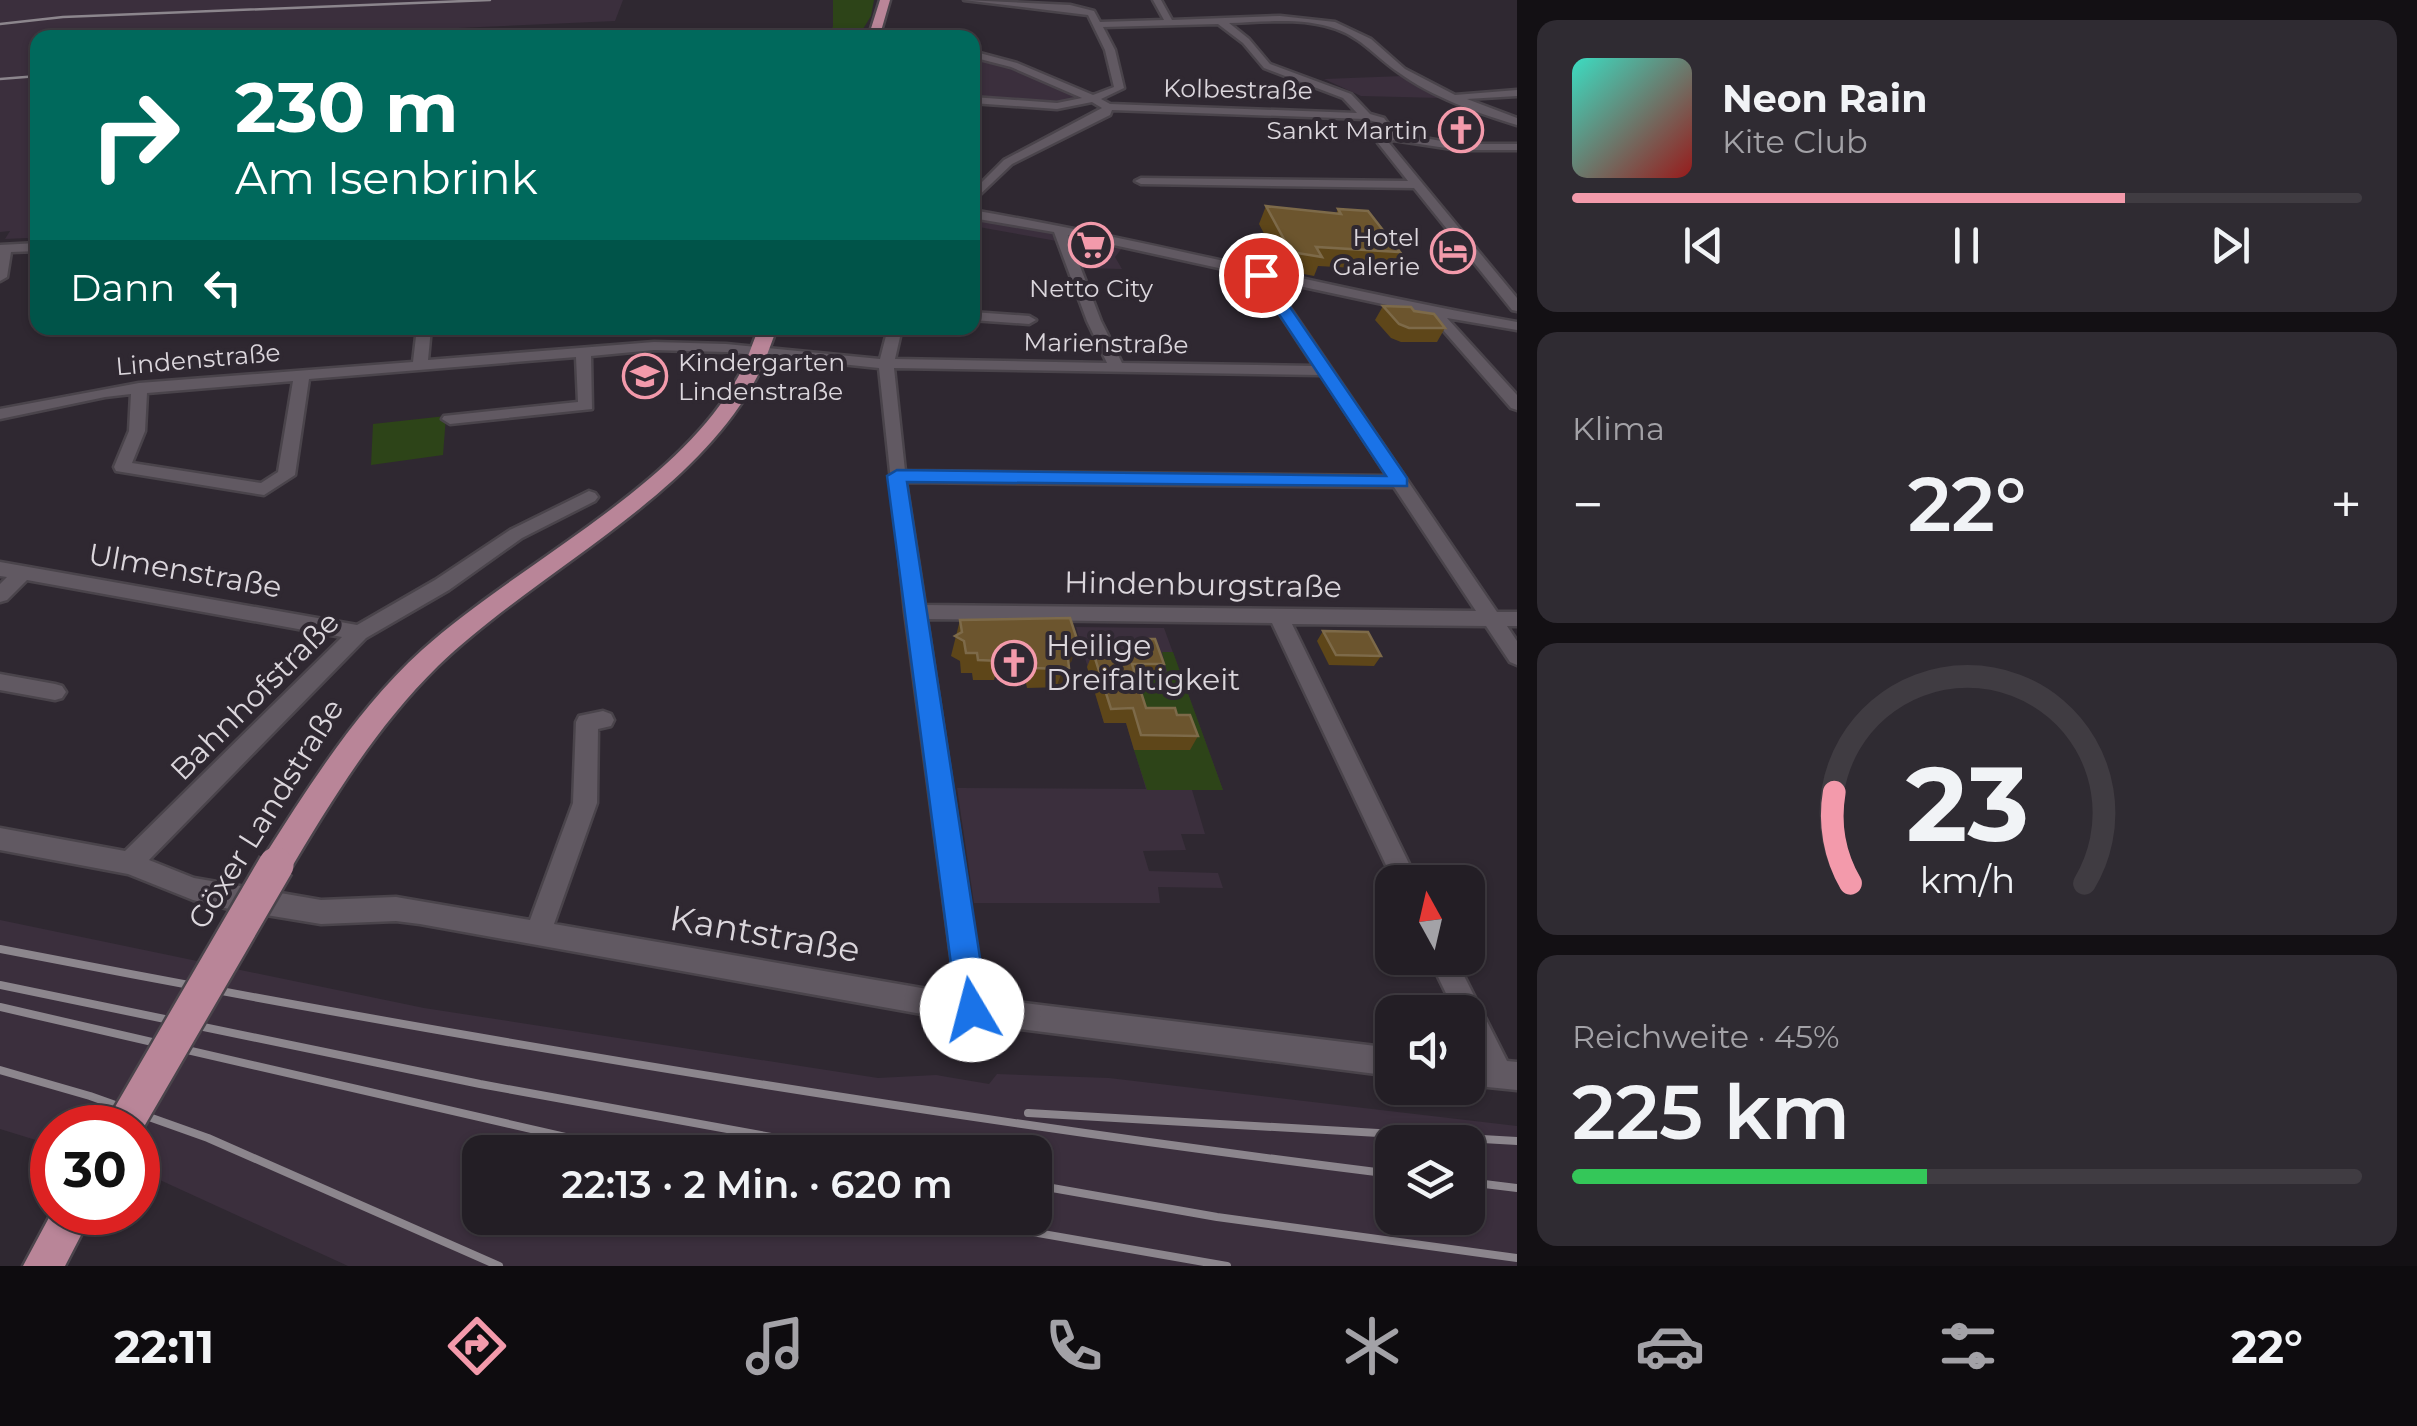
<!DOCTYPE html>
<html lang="de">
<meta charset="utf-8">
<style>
body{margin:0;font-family:Montserrat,sans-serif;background:#2f2b32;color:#f1f3f6;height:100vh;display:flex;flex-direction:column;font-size:38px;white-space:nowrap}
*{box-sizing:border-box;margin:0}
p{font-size:32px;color:#a3a2a7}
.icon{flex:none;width:55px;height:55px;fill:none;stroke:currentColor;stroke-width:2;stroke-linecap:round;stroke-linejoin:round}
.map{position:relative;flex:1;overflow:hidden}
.details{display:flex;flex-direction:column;gap:20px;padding:20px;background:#131014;width:900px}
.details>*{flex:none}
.banner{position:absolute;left:30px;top:30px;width:950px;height:305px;border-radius:20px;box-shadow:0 2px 8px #0004,0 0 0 2px #403c42;background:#00695c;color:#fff;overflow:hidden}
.needle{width:65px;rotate:352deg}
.tools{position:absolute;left:1375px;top:865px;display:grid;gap:20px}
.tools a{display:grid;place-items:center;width:110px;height:110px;border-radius:20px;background:#231e25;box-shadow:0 2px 8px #0004,0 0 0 2px #403c42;font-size:50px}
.speed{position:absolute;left:30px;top:1105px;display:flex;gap:20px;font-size:50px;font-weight:700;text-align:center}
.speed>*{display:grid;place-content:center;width:130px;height:130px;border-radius:50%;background:#231e25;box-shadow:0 2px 8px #0004,0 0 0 2px #403c42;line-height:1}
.speed .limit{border:15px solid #d22;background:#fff;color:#111}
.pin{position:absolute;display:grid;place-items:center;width:85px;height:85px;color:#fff;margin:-42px;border:5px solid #fff;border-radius:50%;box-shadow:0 2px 10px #0007}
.me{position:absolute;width:110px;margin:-55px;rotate:352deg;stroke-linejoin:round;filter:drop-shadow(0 0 8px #0008)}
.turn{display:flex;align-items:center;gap:35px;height:210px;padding:0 40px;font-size:45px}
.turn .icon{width:130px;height:130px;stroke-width:2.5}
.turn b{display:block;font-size:70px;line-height:85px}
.then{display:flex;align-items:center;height:95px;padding:0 40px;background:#0003;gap:20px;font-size:38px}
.big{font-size:75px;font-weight:600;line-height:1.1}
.details .card{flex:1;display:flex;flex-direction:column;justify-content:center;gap:15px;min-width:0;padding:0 35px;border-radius:20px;background:#2f2b32}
.details .dial{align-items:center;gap:0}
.dial svg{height:260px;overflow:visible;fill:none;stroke:#403c42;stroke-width:7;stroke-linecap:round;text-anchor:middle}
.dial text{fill:#f1f3f6;stroke:none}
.song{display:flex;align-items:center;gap:30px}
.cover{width:120px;height:120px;border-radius:15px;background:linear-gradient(135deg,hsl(170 70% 55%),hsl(0 70% 35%))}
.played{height:10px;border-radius:5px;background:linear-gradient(90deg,#f39aab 70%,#403c42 70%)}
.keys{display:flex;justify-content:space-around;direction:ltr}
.heat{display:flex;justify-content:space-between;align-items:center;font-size:55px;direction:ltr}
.charge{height:15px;border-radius:8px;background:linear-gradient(90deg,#34c759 45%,#403c42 0)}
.trip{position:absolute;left:462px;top:1135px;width:590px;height:100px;border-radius:20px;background:#231e25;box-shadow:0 2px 8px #0004,0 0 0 2px #403c42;font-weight:600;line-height:100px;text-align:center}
.tab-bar{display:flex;height:160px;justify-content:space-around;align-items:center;background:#0e0c0f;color:#a3a2a7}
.tab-bar .icon{width:70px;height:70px}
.tab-bar .on{color:#f39aab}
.tab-bar b{font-size:45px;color:#f1f3f6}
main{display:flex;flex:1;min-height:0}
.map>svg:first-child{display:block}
.built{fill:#3b2f3d;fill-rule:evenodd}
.green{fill:#2d4418}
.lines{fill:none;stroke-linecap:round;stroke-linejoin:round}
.minor-casing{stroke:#4a444b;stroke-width:5}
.major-casing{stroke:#4a444b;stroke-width:5}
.minor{fill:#615962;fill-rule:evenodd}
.major{fill:#b98598;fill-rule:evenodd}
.rail-far1{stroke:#8c868d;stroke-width:2.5}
.rail{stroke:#8c868d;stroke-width:8}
.major-bridge-casing{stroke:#4a444b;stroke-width:40;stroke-linecap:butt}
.major-bridge{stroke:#b98598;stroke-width:35}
.wall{fill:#5e4619}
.shaded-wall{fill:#46331a}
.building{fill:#6c552e;stroke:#7d6a49;stroke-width:2.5}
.route{fill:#1a73e8;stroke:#114b97;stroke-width:2.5}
.labels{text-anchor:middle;stroke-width:8;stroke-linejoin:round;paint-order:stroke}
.far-street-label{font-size:25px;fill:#dbd6dc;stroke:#2f2831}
.far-poi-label{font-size:25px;fill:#dbd6dc;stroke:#2f2831;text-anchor:end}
.street-label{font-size:30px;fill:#dbd6dc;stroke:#2f2831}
.poi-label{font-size:30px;fill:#dbd6dc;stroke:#2f2831;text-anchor:start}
.near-street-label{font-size:35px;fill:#dbd6dc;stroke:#2f2831}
</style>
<main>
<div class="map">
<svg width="1517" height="1266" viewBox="0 0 1517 1266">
<rect width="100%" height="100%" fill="#2f2831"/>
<path class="built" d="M0 0H623L615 21 413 30 410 37 38 38V241H33L27 238 5 239 10 231 0 232Z
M972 56 999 62 1079 96 1053 104 973 98Z
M1403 76 1441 98 1361 96 1324 79Z
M973 214 1127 242 1115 257 1122 269 1080 268 1068 243 973 226Z
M1076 627 1164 628 1223 790H1192L1205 834H1181L1186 850 1143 851 1149 871 1218 873 1223 888 1158 887 1160 903H974L957 788 1146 789 1126 723H1104Z
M0 920 424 1008 878 1078 936 1075 989 1084 997 1074 1109 1078 1517 1126V1266H348L138 1170V1128H52V1145L0 1129ZM1392 1142H1468V1218H1392ZM480 1152H1035V1218H480Z"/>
<path class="green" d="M833 0H874L871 16 858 37H820L833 27Z
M446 416 443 455 371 465 373 424Z
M1162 652H1173L1223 790H1147L1134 750H1188L1139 723 1125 679 1167 672Z"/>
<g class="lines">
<defs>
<path id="minor" d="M964 0 1070 5 1094 11 1100 22 1164 20 1153 0H1161L1172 20 1280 16 1335 22 1371 39 1405 69 1455 95 1517 90V96L1467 99 1517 118V125C1477 113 1432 97 1398 72 1376 57 1362 38 1336 29 1303 17 1262 22 1229 23L1249 39 1270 64 1351 94 1370 114 1384 118 1395 133 1459 144H1517V150H1459L1393 140 1389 143 1517 298V311L1512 310 1414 188 1141 184 1135 181 1141 178 1408 181 1378 143 1385 135 1376 122 1365 119 1112 110 1110 115 1012 164 972 202V192L1004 160 1102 108 1092 102 1057 109 972 103V97L1057 103 1082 98 1011 67 972 57V51L1017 63 1093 95 1114 87 1105 50 1088 15ZM1218 24 1243 43 1264 68 1343 98 1357 113 1110 104 1101 99 1124 88 1115 50 1103 27Z
M972 210C1155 241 1334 290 1517 322V330L1447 318 1517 395V410L1511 408 1429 314 1271 280 1497 612H1517V626H1507L1517 641V665L1510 662 1486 626 1292 624 1418 882H1394L1272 623 927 619 984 998 1392 1048V1076L972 1023 420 924 396 921 321 924 229 909 193 900 128 874 0 850V828L125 851 342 637 27 580 7 600 0 602V584L7 577 0 576V562L357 625 435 580 510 530 589 491 595 493 598 497 595 501 522 538 449 590 366 638 149 860 194 878 321 900 396 897 530 920 573 803 576 722 579 716 603 711 611 714 614 720 611 726 598 729 597 803 554 924 956 994 905 612 879 368 726 352 654 350 591 356 592 409 450 424 442 419 444 416 578 402 576 357 309 379 295 475 264 495 116 471 114 467 129 431 131 394 105 397 0 419V409L139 383 413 362 417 328H431L428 360 654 342 726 344 880 359 888 328H902L895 359 1107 363 1087 321 1054 232 972 218ZM1068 235 1255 276 1314 366 1122 363 1101 321ZM894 368 1321 375 1387 476 905 471ZM293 381 278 472 261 483 132 463 145 431 147 393ZM906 482 1394 487 1476 611 925 605Z
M38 243V251L11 252 7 277 0 281V245Z
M972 312 1029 316 1036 320 1029 324 972 320Z
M0 674 55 684 62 686 66 692 62 698 55 700 0 690Z
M1429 958H1455L1507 1061 1517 1062V1090L1468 1085V1057L1476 1058 1468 1040V1012H1455Z"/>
<path id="major" d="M880 0H890L879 38H868Z
M759 328H777C771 344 765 362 757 377 693 499 535 572 438 666 376 727 331 801 287 875L276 879 265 875 261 865 265 855C311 783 358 708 422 650 517 564 676 489 738 377 747 362 752 344 759 328Z
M52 1212H93L65 1266H23Z"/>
</defs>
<use href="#minor" class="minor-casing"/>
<use href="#major" class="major-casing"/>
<use href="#minor" class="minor"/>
<use href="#major" class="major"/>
<path class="rail-far1" d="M0 24 63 17 490 0
M0 79 38 76"/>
<path class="rail" d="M0 949C462 1039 925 1116 1392 1174
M0 985 480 1084 854 1152
M0 1007 631 1152
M0 1070 90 1096 208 1138 499 1266
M1028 1113 1517 1141
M1468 1182 1517 1188
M1035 1185 1217 1217 1517 1258
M951 1218 1227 1266"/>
<defs>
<path id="major-bridge" d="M123 1128 276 865"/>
</defs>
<use href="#major-bridge" class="major-bridge-casing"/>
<use href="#major-bridge" class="major-bridge"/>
</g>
<path class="wall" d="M1266 206 1336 214 1338 209 1400 252 1391 270 1318 266 1314 276 1283 270 1259 224Z
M1383 306 1414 311 1445 328 1437 342H1401L1391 338 1375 320Z
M960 620 1078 642 1071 662 1068 663 1069 668 1062 687 1027 688 1024 674 996 673 994 680H973L972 673H961L960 661 951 656Z
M1323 631 1381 656 1374 666 1329 665 1317 641Z
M1140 639 1164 664 1157 679H1136L1146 708 1177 715 1198 736 1190 750H1134L1126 723H1104L1087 667 1093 652 1135 649Z"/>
<path class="shaded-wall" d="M1078 642 1071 662 1060 669 1067 649Z
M1069 668 1062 687 1056 688 1063 669Z"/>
<path class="building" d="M1266 206 1341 214 1338 209 1368 211 1400 252 1316 247 1322 257 1291 252Z
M1383 306 1411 307 1414 311 1434 314 1445 328H1409L1399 324Z
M1070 618 1078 642 1067 649 1069 668 1063 669 1033 668 1030 654 998 653 1000 661 978 660 977 653H966L964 641 955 636 962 632 960 620Z
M1323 631 1368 632 1381 656 1336 655Z
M1140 639H1155L1164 664H1132L1146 708H1175L1177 715H1190L1198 736 1141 735 1133 708 1111 709 1093 652 1143 649Z"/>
<path class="route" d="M1256 272H1266L1407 478V486L907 482 988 1010 983 1021 972 1025 961 1021 957 1010 887 476 897 470 1386 476 1253 275Z"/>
<defs>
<symbol id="church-ring" viewBox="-11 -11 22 22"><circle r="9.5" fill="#2f2831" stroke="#f39aab" stroke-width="1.5"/><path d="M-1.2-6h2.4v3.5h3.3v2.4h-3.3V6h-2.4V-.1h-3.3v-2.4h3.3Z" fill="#f39aab"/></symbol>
<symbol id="supermarket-ring" viewBox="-11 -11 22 22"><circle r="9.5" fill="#2f2831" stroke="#f39aab" stroke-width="1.5"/><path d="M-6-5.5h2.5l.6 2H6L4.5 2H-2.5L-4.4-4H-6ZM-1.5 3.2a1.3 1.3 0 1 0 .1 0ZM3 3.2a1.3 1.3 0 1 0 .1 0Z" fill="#f39aab"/></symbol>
<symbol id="hotel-ring" viewBox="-11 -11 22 22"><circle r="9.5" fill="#2f2831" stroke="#f39aab" stroke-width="1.5"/><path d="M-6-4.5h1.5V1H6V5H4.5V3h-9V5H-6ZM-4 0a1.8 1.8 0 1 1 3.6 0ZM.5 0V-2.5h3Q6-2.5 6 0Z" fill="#f39aab"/></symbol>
<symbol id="school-ring" viewBox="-11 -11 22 22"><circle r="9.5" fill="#2f2831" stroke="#f39aab" stroke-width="1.5"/><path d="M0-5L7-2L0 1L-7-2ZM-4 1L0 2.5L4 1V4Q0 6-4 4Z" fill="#f39aab"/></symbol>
</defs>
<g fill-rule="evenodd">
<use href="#church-ring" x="1436" y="105" width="50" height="50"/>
<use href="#supermarket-ring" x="1066" y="220" width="50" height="50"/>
<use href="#hotel-ring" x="1428" y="226" width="50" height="50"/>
<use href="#school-ring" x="620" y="351" width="50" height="50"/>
<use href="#church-ring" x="989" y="638" width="50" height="50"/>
</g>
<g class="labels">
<g class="far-street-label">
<text transform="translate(1238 89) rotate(1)" y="9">Kolbestraße</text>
<text transform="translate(1106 343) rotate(1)" y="9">Marienstraße</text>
<text transform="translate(198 359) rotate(-5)" y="9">Lindenstraße</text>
</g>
<g class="far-poi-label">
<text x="1428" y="139">Sankt Martin</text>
<text x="1420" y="246">Hotel<tspan x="1420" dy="29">Galerie</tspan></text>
<text x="1091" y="297" text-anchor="middle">Netto City</text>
<text x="678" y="371" text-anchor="start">Kindergarten<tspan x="678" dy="29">Lindenstraße</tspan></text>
</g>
<g class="street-label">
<text transform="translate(185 571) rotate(10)" y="10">Ulmenstraße</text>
<text transform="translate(1203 585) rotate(1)" y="10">Hindenburgstraße</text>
<text transform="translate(255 696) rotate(-45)" y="10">Bahnhofstraße</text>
<text transform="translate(266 814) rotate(-58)" y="10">Göxer Landstraße</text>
</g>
<g class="poi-label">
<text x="1046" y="656">Heilige<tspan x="1046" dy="34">Dreifaltigkeit</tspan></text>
</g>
<g class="near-street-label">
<text transform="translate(765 934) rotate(10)" y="12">Kantstraße</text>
</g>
</g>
</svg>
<div class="tools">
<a><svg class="needle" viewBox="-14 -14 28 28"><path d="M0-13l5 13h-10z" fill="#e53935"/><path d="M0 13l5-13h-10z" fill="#a3a2a7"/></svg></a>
<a><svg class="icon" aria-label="sound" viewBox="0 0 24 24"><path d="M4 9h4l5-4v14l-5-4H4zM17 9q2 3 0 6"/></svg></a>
<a><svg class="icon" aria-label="layers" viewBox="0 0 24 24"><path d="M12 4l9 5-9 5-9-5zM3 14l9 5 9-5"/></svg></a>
</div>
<div class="speed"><div class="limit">30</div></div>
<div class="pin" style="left:1261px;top:275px;background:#d93025"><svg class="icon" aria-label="arrive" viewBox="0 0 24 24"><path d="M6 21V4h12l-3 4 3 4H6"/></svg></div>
<svg class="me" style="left:972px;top:1010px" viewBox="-20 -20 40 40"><circle r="19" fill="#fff"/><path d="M0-13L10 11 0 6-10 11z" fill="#1a73e8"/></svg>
<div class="trip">22:13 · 2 Min. · 620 m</div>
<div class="banner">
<div class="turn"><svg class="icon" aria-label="right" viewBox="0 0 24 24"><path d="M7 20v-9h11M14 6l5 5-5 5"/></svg><div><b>230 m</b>Am Isenbrink</div></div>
<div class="then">Dann<svg class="icon" aria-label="left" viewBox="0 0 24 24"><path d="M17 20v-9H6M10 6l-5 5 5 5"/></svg></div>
</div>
</div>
<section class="details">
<div class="card">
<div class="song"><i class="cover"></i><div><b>Neon Rain</b><p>Kite Club</p></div></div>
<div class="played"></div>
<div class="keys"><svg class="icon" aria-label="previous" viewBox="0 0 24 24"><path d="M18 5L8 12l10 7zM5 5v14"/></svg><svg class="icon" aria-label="pause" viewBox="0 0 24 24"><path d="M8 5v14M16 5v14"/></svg><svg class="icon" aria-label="next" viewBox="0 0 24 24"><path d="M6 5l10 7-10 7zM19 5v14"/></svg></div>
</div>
<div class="card"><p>Klima</p>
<div class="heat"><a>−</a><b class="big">22°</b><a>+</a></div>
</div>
<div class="card dial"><svg viewBox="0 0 100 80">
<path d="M14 69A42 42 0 1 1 86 69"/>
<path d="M14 69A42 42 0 0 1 9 41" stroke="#f39aab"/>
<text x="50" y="56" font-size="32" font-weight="700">23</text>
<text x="50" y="72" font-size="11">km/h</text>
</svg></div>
<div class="card"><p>Reichweite · 45%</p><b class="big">225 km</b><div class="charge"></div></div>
</section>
</main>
<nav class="tab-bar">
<b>22:11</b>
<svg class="icon on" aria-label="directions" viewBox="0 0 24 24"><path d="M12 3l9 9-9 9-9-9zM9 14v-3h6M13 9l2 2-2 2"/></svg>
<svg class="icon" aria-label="music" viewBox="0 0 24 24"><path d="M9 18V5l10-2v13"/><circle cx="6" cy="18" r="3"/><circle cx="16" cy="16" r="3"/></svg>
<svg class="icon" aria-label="phone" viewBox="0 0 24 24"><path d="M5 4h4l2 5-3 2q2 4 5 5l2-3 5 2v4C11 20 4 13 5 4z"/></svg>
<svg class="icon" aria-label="climate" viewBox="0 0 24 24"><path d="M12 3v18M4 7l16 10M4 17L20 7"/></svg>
<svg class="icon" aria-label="car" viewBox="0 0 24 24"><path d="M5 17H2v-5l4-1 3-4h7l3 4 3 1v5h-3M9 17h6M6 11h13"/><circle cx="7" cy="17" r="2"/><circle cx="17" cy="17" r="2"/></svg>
<svg class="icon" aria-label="filters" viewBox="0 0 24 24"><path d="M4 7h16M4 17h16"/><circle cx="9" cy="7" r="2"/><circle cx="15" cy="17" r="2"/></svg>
<b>22°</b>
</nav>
